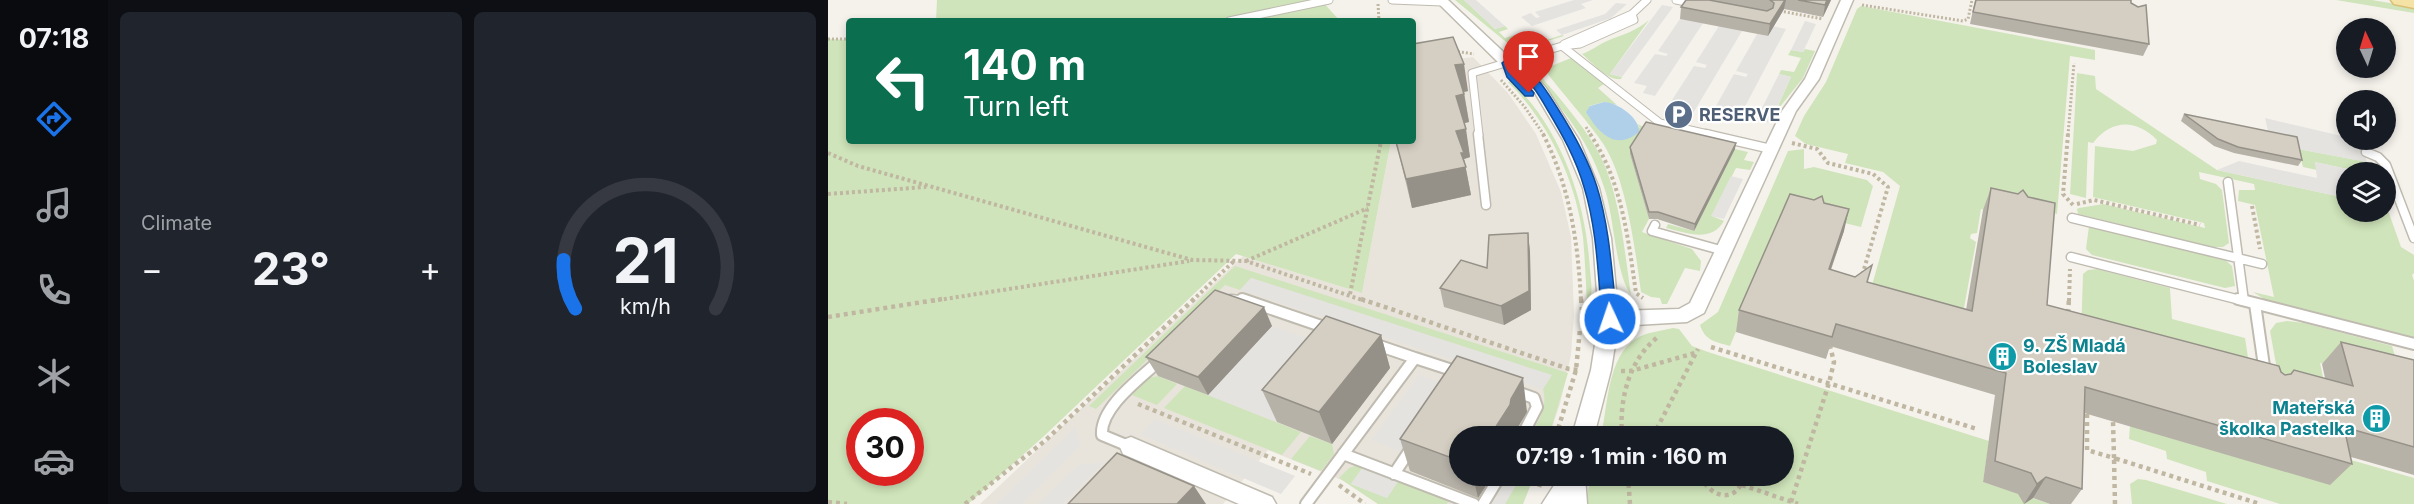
<!DOCTYPE html>
<meta charset="utf-8">
<style>
body{margin:0;font-family:Inter,sans-serif;background:#20242c;color:#f1f3f6;height:100vh;display:flex;flex-direction:column;font-size:22px;white-space:nowrap}
*{box-sizing:border-box;margin:0}
p{font-size:20px;color:#9ea1a6}
.icon{flex:none;width:33px;height:33px;fill:none;stroke:currentColor;stroke-width:2;stroke-linecap:round;stroke-linejoin:round}
.map{position:relative;flex:1;overflow:hidden}
.panel{display:flex;flex-direction:column;gap:12px;padding:12px;background:#0d0f14;width:720px}
.panel>*{flex:none}
.guide{position:absolute;left:18px;top:18px;width:570px;height:126px;border-radius:6px;box-shadow:0 3px 9px #0003;background:#0b6e4f;color:#fff;overflow:hidden}
.needle{width:39px;rotate:356deg}
.tools{position:absolute;left:1508px;top:18px;display:grid;gap:12px}
.tools a{display:grid;place-items:center;width:60px;height:60px;border-radius:50%;background:#171b24;box-shadow:0 3px 9px #0003;font-size:30px}
.speed{position:absolute;left:18px;top:408px;display:flex;gap:12px;font-size:30px;font-weight:700;text-align:center}
.speed>*{display:grid;place-content:center;width:78px;height:78px;border-radius:50%;background:#171b24;box-shadow:0 3px 9px #0003;line-height:1}
.speed .limit{border:9px solid #d22;background:#fff;color:#111}
.pin{position:absolute;display:grid;place-items:center;width:51px;height:51px;color:#fff;margin:-62px -26px;border-radius:50% 50% 50% 0;rotate:-45deg;box-shadow:0 0 6px #0007}
.pin .icon{rotate:45deg}
.me{position:absolute;width:66px;margin:-33px;rotate:357deg;stroke-linejoin:round;filter:drop-shadow(0 0 4px #0008)}
.turn{display:flex;align-items:center;gap:21px;height:126px;padding:0 18px;font-size:27px}
.turn .icon{width:78px;height:78px;stroke-width:2.5}
.turn b{display:block;font-size:42px;line-height:51px}
.big{font-size:45px;font-weight:700;line-height:1.1}
.panel .card{flex:1;display:flex;flex-direction:column;justify-content:center;gap:9px;min-width:0;padding:0 21px;border-radius:9px;background:#20242c}
.panel .dial{align-items:center;gap:0}
.dial svg{height:156px;overflow:visible;fill:none;stroke:#363941;stroke-width:7;stroke-linecap:round;text-anchor:middle}
.dial text{fill:#f1f3f6;stroke:none}
.heat{display:flex;justify-content:space-between;align-items:center;font-size:33px;direction:ltr}
.panel .tiles{flex:1;display:grid;gap:12px;grid-template-columns:repeat(2,1fr)}
.trip{position:absolute;left:621px;top:426px;width:345px;height:60px;border-radius:30px;background:#171b24;box-shadow:0 3px 9px #0003;font-weight:700;line-height:60px;text-align:center}
main{display:flex;flex:1;min-height:0}
.dock{display:flex;flex-direction:column;width:108px;justify-content:space-around;align-items:center;background:#090b0e;color:#9ea1a6}
.dock .icon{width:42px;height:42px}
.dock .active{color:#1a73e8}
.dock b{font-size:27px;color:#f1f3f6}
.map>svg:first-child{display:block}
.residential{fill:#e8e4db}
.green{fill:#cfe4ba;fill-rule:evenodd}
.parking{fill:#e4e3e0}
.water{fill:#b0d0ea}
.lines{fill:none;stroke-linecap:round;stroke-linejoin:round}
.lane-far2-casing{stroke:#bfbbb0;stroke-width:9}
.lane-far1-casing{stroke:#bfbbb0;stroke-width:11}
.lane-casing{stroke:#bfbbb0;stroke-width:14}
.street-casing{stroke:#bfbbb0;stroke-width:3}
.primary-casing{stroke:#d9c076;stroke-width:3}
.path-far2{stroke:#c0b7a2;stroke-width:3;stroke-dasharray:2 2;stroke-linecap:butt}
.path-far1{stroke:#c0b7a2;stroke-width:4;stroke-dasharray:3 3;stroke-linecap:butt}
.path{stroke:#c0b7a2;stroke-width:4.5;stroke-dasharray:4 4;stroke-linecap:butt}
.lane-far2{stroke:#fff;stroke-width:7}
.lane-far1{stroke:#fff;stroke-width:8}
.lane{stroke:#fff;stroke-width:10}
.street{fill:#fff;fill-rule:evenodd}
.primary{fill:#f5e2a5;fill-rule:evenodd}
.wall{fill:#b7b2a8}
.shaded-wall{fill:#959188}
.building{fill:#d5cfc3;stroke:#959188;stroke-width:1.5}
.route{fill:#1a73e8;stroke:#114b97;stroke-width:1.5}
.labels{text-anchor:middle;stroke-width:4.5;stroke-linejoin:round;paint-order:stroke}
.service-label{font-size:18px;font-weight:bold;fill:#4e5e75;stroke:#fff;text-anchor:start}
.culture-label{font-size:18px;font-weight:bold;fill:#0d838f;stroke:#fff;text-anchor:start}
</style>
<main>
<nav class="dock">
<b>07:18</b>
<svg class="icon active" aria-label="directions" viewBox="0 0 24 24"><path d="M12 3l9 9-9 9-9-9zM9 14v-3h6M13 9l2 2-2 2"/></svg>
<svg class="icon" aria-label="music" viewBox="0 0 24 24"><path d="M9 18V5l10-2v13"/><circle cx="6" cy="18" r="3"/><circle cx="16" cy="16" r="3"/></svg>
<svg class="icon" aria-label="phone" viewBox="0 0 24 24"><path d="M5 4h4l2 5-3 2q2 4 5 5l2-3 5 2v4C11 20 4 13 5 4z"/></svg>
<svg class="icon" aria-label="climate" viewBox="0 0 24 24"><path d="M12 3v18M4 7l16 10M4 17L20 7"/></svg>
<svg class="icon" aria-label="car" viewBox="0 0 24 24"><path d="M5 17H2v-5l4-1 3-4h7l3 4 3 1v5h-3M9 17h6M6 11h13"/><circle cx="7" cy="17" r="2"/><circle cx="17" cy="17" r="2"/></svg>
</nav>
<section class="panel">
<div class="tiles">
<div class="card"><p>Climate</p>
<div class="heat"><a>−</a><b class="big">23°</b><a>+</a></div>
</div>
<div class="card dial"><svg viewBox="0 0 100 80">
<path d="M14 69A42 42 0 1 1 86 69"/>
<path d="M14 69A42 42 0 0 1 8 44" stroke="#1a73e8"/>
<text x="50" y="56" font-size="32" font-weight="700">21</text>
<text x="50" y="72" font-size="11">km/h</text>
</svg></div>
</div>
</section>
<div class="map">
<svg width="1586" height="504" viewBox="0 0 1586 504">
<rect width="100%" height="100%" fill="#f5f2ec"/>
<path class="residential" d="M645 57 680 93 708 134 733 192 743 237 746 313 743 355 732 404 721 436H632V476H706L695 504H550L516 481 440 450 395 504H152L415 256 534 293 563 141H585V65Z"/>
<path class="green" d="M109 0H493L512 21H108Z
M627 0H636L667 29 677 26 680 29 671 32 677 38 687 35 684 41 702 43 706 37 712 42 734 35 736 36 703 46H683Z
M1508 0H1544L1586 7V13Z
M1033 6 1267 50V60L1242 56 1229 214 1218 211 1179 215 1153 209 1149 233 1143 234 1142 238 1148 242 1132 330 1039 303 1072 186 1055 172 1017 163 1020 154 978 144 967 136 976 116 998 82 1029 9Z
M821 20 782 74 794 77 793 79C779 81 764 62 754 54 763 51 770 45 779 41 795 34 807 32 821 20Z
M0 39 21 40V141H563L534 293 408 254 215 437 140 504H0ZM32 422H82V472H32Z
M977 49 987 51 975 78 951 108H949L963 77 951 74 953 70 966 72 973 58 960 55 963 50 975 52Z
M743 58 776 84 770 88 789 105 776 102 761 106 812 128 809 124 818 128 802 154 821 219 814 232 864 249 873 261 872 271 857 268 839 304H834L832 298 823 297 813 292C807 249 799 182 776 145 758 118 735 95 716 69Z
M709 72C730 96 752 121 768 148 792 189 796 249 803 295 788 275 786 220 778 193 762 141 738 113 703 73Z
M1249 73 1267 76 1268 89 1389 170 1518 198V212H1557V202L1573 247 1586 255V273L1584 275 1586 281V338L1441 302 1425 292 1446 297 1427 205 1410 201 1411 190H1427L1426 184 1371 172 1372 179 1388 184 1394 190 1401 243 1395 247H1383L1250 214 1249 209 1251 208 1275 204 1377 228 1376 223 1265 197 1267 146 1305 151 1328 144 1329 140C1308 119 1284 119 1265 143L1260 142 1258 198 1242 194Z
M683 81C734 130 758 201 762 270 763 282 766 296 759 306 758 283 757 260 755 237 748 181 720 121 680 82Z
M907 149 920 152 916 160 926 162 922 170 908 168 884 216 896 221C883 243 859 233 838 228L840 224 866 231Z
M976 149V169L986 167 1039 180 1045 186 1033 227 959 209 902 346C888 342 877 341 872 325L890 312 960 151Z
M1470 149 1545 163 1548 172H1533L1487 162 1489 170 1475 167Z
M1261 226 1396 259 1404 266 1407 286 1397 288 1264 255 1258 249Z
M407 266 740 373 721 436H702C711 420 720 408 715 389L723 376 423 278 412 290 397 285 268 409 261 406Z
M1269 269 1342 288 1344 319 1417 338 1424 383 1253 336 1255 274 1260 270Z
M1459 321 1476 323 1564 346 1575 383 1492 363 1496 382 1452 386 1442 331 1448 323Z
M845 328 851 329 864 346 880 352 1161 441 1155 482 1222 504H757L763 476H956V436H773C780 406 779 356 809 338 819 332 833 331 845 328Z
M330 376 349 384 329 405 304 395 321 378Z
M357 386 473 432 454 455 336 408Z
M1302 426 1495 452 1586 478V504H1452L1379 481 1378 472 1339 459 1338 451 1301 439Z
M482 436 504 444 506 454 493 471 463 459Z
M527 466 535 467 523 484 559 498 571 480 621 500 619 504H550L511 478 521 468Z
M693 476H706L695 504H677Z
M1310 479 1318 480 1399 504H1304L1302 484Z"/>
<path class="parking" d="M636 0H648L677 26 667 29Z
M746 0H765L753 4 758 8 704 26 693 17 703 13 708 18 712 17 707 12Z
M788 3 799 4 783 18 734 35 728 30 777 14Z
M834 5 845 7 794 77 782 74Z
M881 14 827 96 815 93 819 86 806 83 827 54 838 56 840 54 830 51 852 19 863 20Z
M920 21 861 120 835 114 866 66 877 68 879 65 868 62 891 26 902 28Z
M977 21 988 24 975 52 963 50Z
M935 24 958 29 912 116 899 113 894 123 880 120 906 74 918 77 920 74 908 71 929 34 940 36 942 34Z
M951 74 963 77 942 123 928 120Z
M1437 118 1518 137V140L1532 141 1539 162 1470 149 1442 139Z
M1411 161 1489 178 1487 162 1533 172H1518V198L1389 170Z
M903 176 915 179 896 219 883 216Z
M423 278 724 375 715 389 412 290Z
M444 326 510 349 449 422 380 395Z
M591 375 619 385 573 452 544 440Z
M327 419 467 476 453 494 312 434Z
M247 428 253 445 193 504H168Z
M277 462 235 504H210L250 465Z
M535 467 571 480 559 498 523 484Z
M680 476H693L677 504H664Z"/>
<path class="water" d="M776 102C789 102 812 118 811 132 787 152 770 132 758 112L762 106Z"/>
<g class="lines">
<defs>
<path id="lane-far2" d="M564 0 614 2
M848 0 868 4
M401 21 501 0
M736 44 804 14 819 0
M734 46 832 123 884 135
M651 135 644 73 734 46 752 44 806 20 804 14"/>
<path id="lane-far1" d="M650 134 658 205
M878 134 943 149
M1538 152 1550 157 1558 165 1586 238
M1400 182 1416 301
M1244 218 1434 264
M827 225 824 231 896 251
M1243 257 1416 301
M403 299 418 301"/>
<path id="lane" d="M414 299 502 329
M1410 299 1586 344
M1427 304 1437 373
M587 358 630 372
M686 391 706 398 709 407 694 436
M303 447 274 435C272 407 313 378 332 360
M515 454 646 504
M566 474 584 447
M478 504 587 358 546 344
M655 504 672 476"/>
<path id="street" d="M607 0H620L684 60 702 70 718 88 751 140 771 188 783 238 790 311 851 309 862 303 954 111 977 79 1013 0H1025L991 79 968 111 876 313 859 322 790 326 783 370 766 436H744L763 370 771 319 765 238 755 188 735 140 707 93 692 76 674 66Z
M303 437 444 497 448 504H411L295 454 292 447 295 440Z
M732 476H757L759 504H714Z"/>
<path id="primary" d="M1563 0H1586V8L1566 4Z"/>
</defs>
<use href="#lane-far2" class="lane-far2-casing"/>
<use href="#lane-far1" class="lane-far1-casing"/>
<use href="#lane" class="lane-casing"/>
<use href="#street" class="street-casing"/>
<use href="#primary" class="primary-casing"/>
<path class="path-far2" d="M550 4 551 21
M1034 5 1135 21 1140 19 1144 0
M952 11 995 19
M0 39H21
M626 51 646 54
M673 80 696 106 716 135
M758 127 763 135
M1240 135 1246 63"/>
<path class="path-far1" d="M715 134C742 187 750 242 753 301
M762 134C794 181 800 238 808 293L815 298
M1240 134 1235 194 1245 205
M964 143 989 149 1000 163 1045 174 1060 187 1034 276
M0 153 30 166 364 260 418 261 537 301
M0 194 98 187
M1249 204 1266 200 1372 225
M1424 206 1432 249
M418 261 540 208
M522 294 553 141
M104 301 361 261
M364 301 406 261
M1241 301 1242 269"/>
<path class="path" d="M533 299 741 369 752 370
M753 299 754 310
M1240 313 1241 299
M0 317 114 299
M883 347 1149 429
M793 371H803L867 353
M310 404 483 474
M1259 414V450L1286 458 1285 421
M728 436 748 370 752 329
M794 436C791 399 801 359 831 336
M825 436 870 349
M800 476 802 504
M873 476C882 499 911 504 915 476
M511 485 537 504
M914 485 970 504
M711 487 715 476
M0 502 19 504
M963 502 1001 383 1006 362 1002 346
M137 504 218 440 366 299
M1287 504 1286 458 1432 504"/>
<use href="#lane-far2" class="lane-far2"/>
<use href="#lane-far1" class="lane-far1"/>
<use href="#lane" class="lane"/>
<use href="#street" class="street"/>
<use href="#primary" class="primary"/>
</g>
<path class="wall" d="M858 0H1003L995 17 956 9 940 36 852 19 853 7Z
M1147 0H1303V3L1321 44 1315 56 1142 24Z
M585 44 640 91 636 92 641 122 636 123 642 157 636 159 643 195 584 208 568 142 585 141Z
M1356 114 1474 160 1470 166 1406 153 1386 146 1353 121Z
M802 147 907 149 866 231 829 219H821L802 154Z
M1163 188 1219 305 1453 372 1457 375 1497 378 1494 364 1513 342 1586 360V475L1523 457 1524 464 1502 485 1256 413 1254 489 1243 504H1222L1205 498 1196 504 1190 494 1155 482 1167 395 1002 346 998 359 908 332 911 310 996 203 1016 231 1003 270 1039 282 1138 310 1155 210Z
M700 233 702 252 703 310 676 325 616 307 612 288 659 268Z
M444 326 380 395 330 376 318 357Z
M553 335 562 368 504 444 449 422 434 390Z
M699 412 687 432 632 436V476H664L650 498 582 471 572 439Z"/>
<path class="shaded-wall" d="M957 0H958L956 9 940 36 942 24Z
M999 0H1003L995 17 997 5Z
M636 64 640 91 631 93 627 65Z
M636 94 641 122 632 124 628 96Z
M638 129 642 157 636 159 643 195 584 208 578 179 628 131Z
M908 143 907 149 866 231 867 224Z
M1021 209 1016 231 995 291 1001 269Z
M700 233 702 252 703 310 676 325 673 306Z
M436 307 444 326 380 395 370 377Z
M553 335 562 368 504 444 491 412Z
M695 378 699 412 687 432V436H662Z
M645 476H664L650 498Z
M1218 477 1205 498 1196 504 1209 484Z
M366 486 378 504H351L350 503Z"/>
<path class="building" d="M858 0H881L939 11 945 8 946 3 942 0H957L942 24 853 7Z
M970 0H999L997 5Z
M1148 0H1303V3L1310 7 1318 5 1321 44 1145 12Z
M625 37 636 64 627 65 636 94 628 96 638 129 628 131 636 153H633L638 167 578 179 568 142 585 141V44Z
M1356 114 1469 137 1474 160 1410 147 1390 139Z
M818 122 908 143 867 224 830 212H821L802 147Z
M1163 188 1190 194 1195 190 1200 197 1227 203 1219 305 1451 366 1453 372 1457 375 1463 374 1466 370 1525 386 1513 342 1586 360V447L1516 427 1524 464 1257 387 1254 489 1218 477 1209 484 1203 473 1167 461 1178 373 1008 324 1004 337 911 310 962 194 986 200 994 196 996 203 1021 209 1001 269 1027 277 1044 265 1039 282 1144 311Z
M700 233 701 291 673 306 612 288 633 260 659 268 661 235Z
M387 290 436 307 370 377 318 357Z
M498 316 553 335 491 412 434 390Z
M629 356 695 378 683 399 682 405 662 436H632V461L572 439Z
M289 453 366 486 350 503 353 504H240Z"/>
<path class="route" d="M679 59C704 66 717 88 730 109 746 134 760 159 769 187 782 229 784 275 789 319L787 323H776L774 319C770 275 769 229 756 187 748 159 734 134 719 109 711 95 701 78 687 70L706 93 705 96H697L679 77 674 63Z"/>
<defs>
<symbol id="parking-disc" viewBox="-11 -11 22 22"><circle r="9.5" fill="#5c6f8a" stroke="#fff"/><path d="M-3.5-5.5H1a3.5 3.5 0 0 1 0 7H-1V5.5H-3.5ZM-1-3.4V-.6H.8a1.4 1.4 0 0 0 0-2.8Z" fill="#fff"/></symbol>
<symbol id="building-disc" viewBox="-11 -11 22 22"><circle r="9.5" fill="#0f9aa8" stroke="#fff"/><path d="M-4-6H4V6H1V3H-1V6H-4ZM-2.5-4.3h1.7v1.8h-1.7ZM.8-4.3h1.7v1.8H.8ZM-2.5-1h1.7V.8h-1.7ZM.8-1h1.7V.8H.8Z" fill="#fff"/></symbol>
</defs>
<g fill-rule="evenodd">
<use href="#parking-disc" x="834" y="98" width="33" height="33"/>
<use href="#building-disc" x="1158" y="340" width="33" height="33"/>
<use href="#building-disc" x="1532" y="402" width="33" height="33"/>
</g>
<g class="labels">
<g class="service-label">
<text x="871" y="121">RESERVE</text>
</g>
<g class="culture-label">
<text x="1195" y="352">9. ZŠ Mladá<tspan x="1195" dy="21">Boleslav</tspan></text>
<text x="1527" y="414" text-anchor="end">Mateřská<tspan x="1527" dy="21">školka Pastelka</tspan></text>
</g>
</g>
</svg>
<div class="tools">
<a><svg class="needle" viewBox="-14 -14 28 28"><path d="M0-13l5 13h-10z" fill="#e53935"/><path d="M0 13l5-13h-10z" fill="#9ea1a6"/></svg></a>
<a><svg class="icon" aria-label="sound" viewBox="0 0 24 24"><path d="M4 9h4l5-4v14l-5-4H4zM17 9q2 3 0 6"/></svg></a>
<a><svg class="icon" aria-label="layers" viewBox="0 0 24 24"><path d="M12 4l9 5-9 5-9-5zM3 14l9 5 9-5"/></svg></a>
</div>
<div class="speed"><div class="limit">30</div></div>
<div class="pin" style="left:701px;top:93px;background:#d93025"><svg class="icon" aria-label="arrive" viewBox="0 0 24 24"><path d="M6 21V4h12l-3 4 3 4H6"/></svg></div>
<svg class="me" style="left:782px;top:319px" viewBox="-20 -20 40 40"><circle r="17" fill="#1a73e8" stroke="#fff" stroke-width="3"/><path d="M0-11L8 9 0 5-8 9z" fill="#fff"/></svg>
<div class="trip">07:19 · 1 min · 160 m</div>
<div class="guide">
<div class="turn"><svg class="icon" aria-label="left" viewBox="0 0 24 24"><path d="M17 20v-9H6M10 6l-5 5 5 5"/></svg><div><b>140 m</b>Turn left</div></div>
</div>
</div>
</main>
